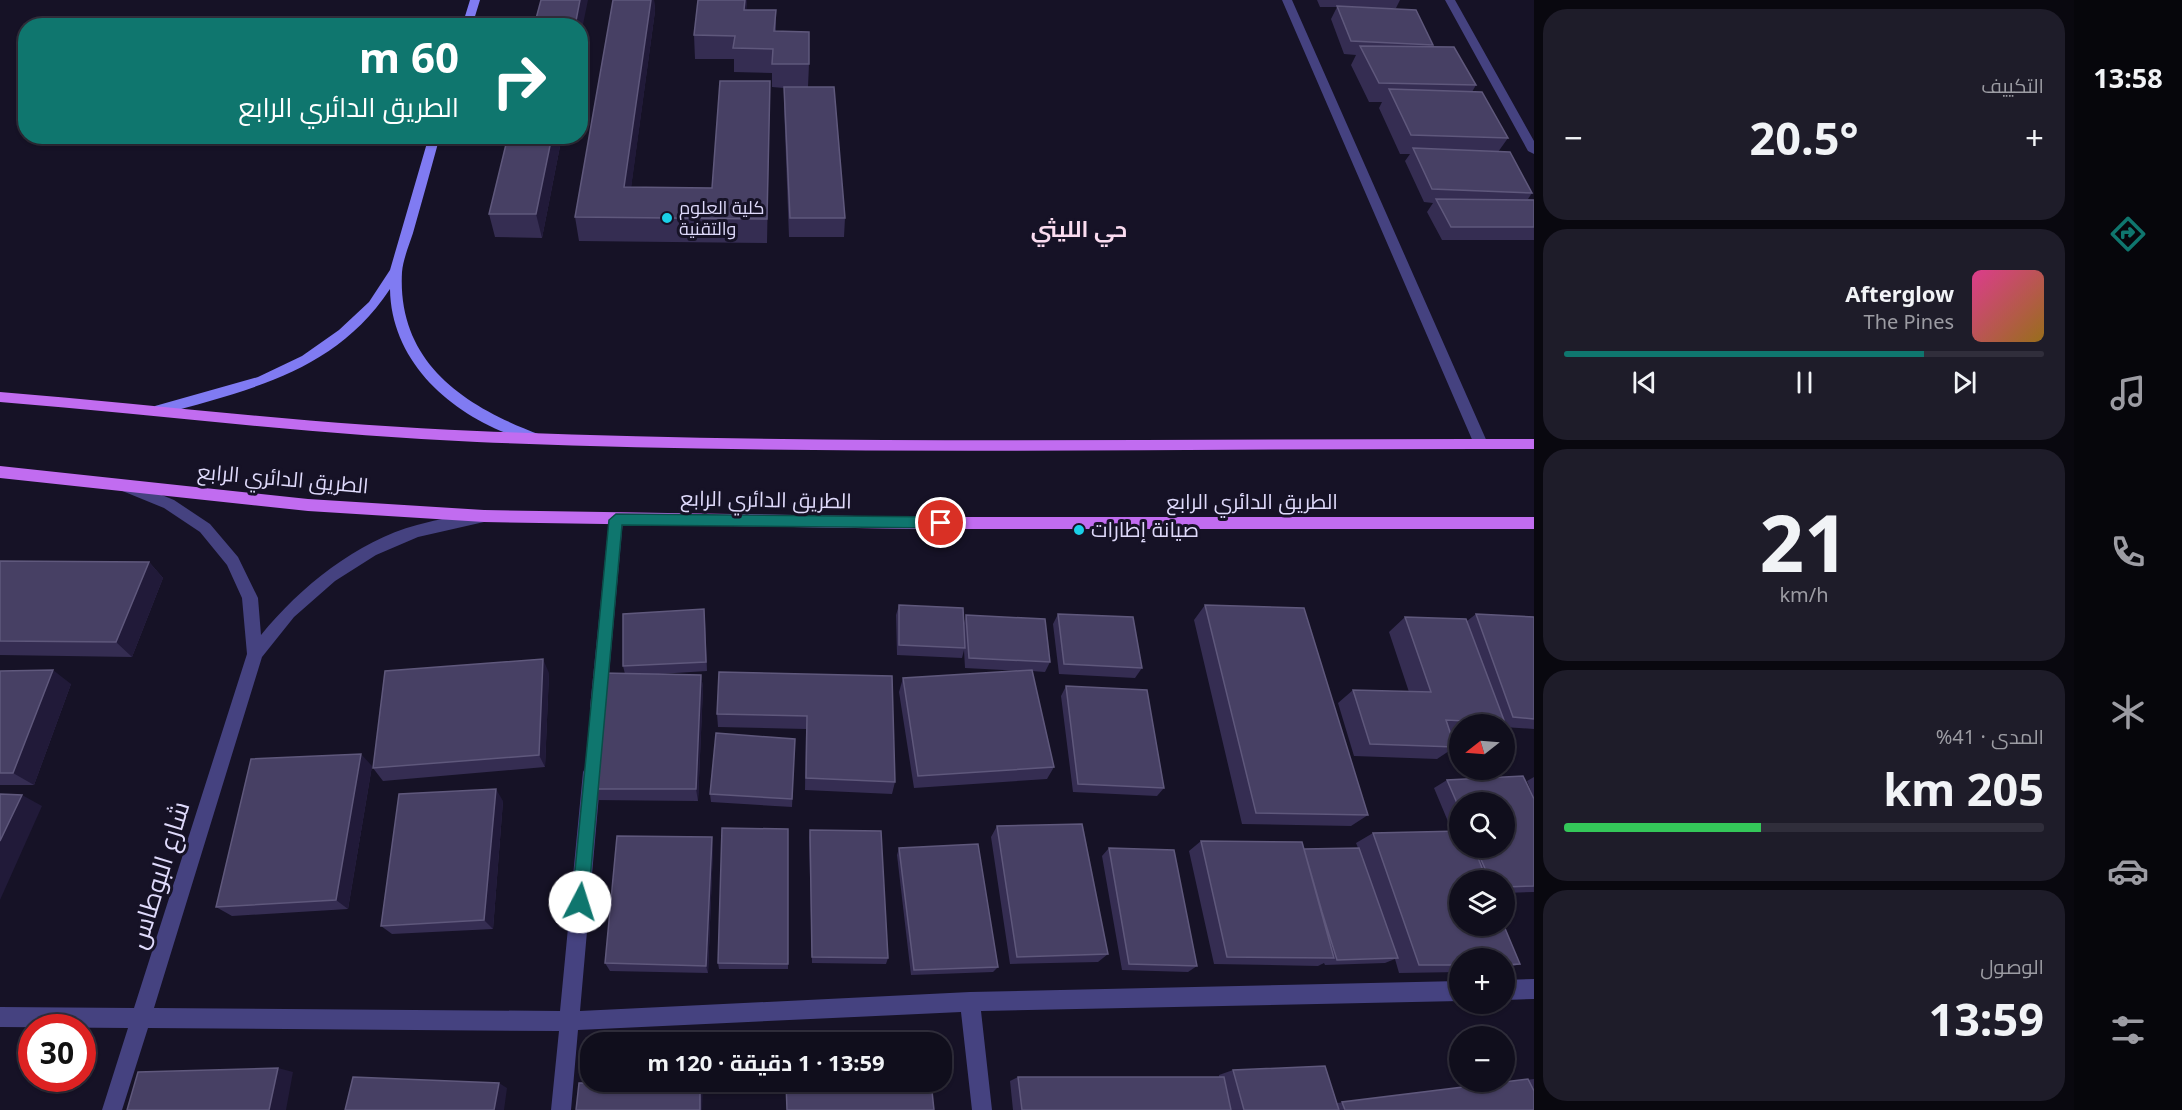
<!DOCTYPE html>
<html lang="ar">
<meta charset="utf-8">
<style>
body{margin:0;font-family:"Noto Sans",Cairo,sans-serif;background:#1e1c29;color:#f1f3f6;direction:rtl;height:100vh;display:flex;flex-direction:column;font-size:22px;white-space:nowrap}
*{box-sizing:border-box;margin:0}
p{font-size:20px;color:#9c9ca3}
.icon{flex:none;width:33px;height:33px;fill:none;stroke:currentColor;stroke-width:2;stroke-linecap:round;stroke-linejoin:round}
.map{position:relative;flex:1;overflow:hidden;direction:ltr}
.details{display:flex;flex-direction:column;gap:9px;padding:9px;background:#09080f;width:540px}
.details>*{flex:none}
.top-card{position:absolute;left:18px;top:18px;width:570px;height:126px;border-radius:24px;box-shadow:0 2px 4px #0004,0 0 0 2px #302e3b;direction:rtl;background:#0f766e;color:#fff;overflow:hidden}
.needle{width:39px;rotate:253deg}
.fabs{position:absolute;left:1449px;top:714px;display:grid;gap:12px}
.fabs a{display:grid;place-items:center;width:66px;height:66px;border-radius:50%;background:#100e1c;box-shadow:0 2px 4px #0004,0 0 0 2px #302e3b;font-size:30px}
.speed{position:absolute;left:18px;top:1014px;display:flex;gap:12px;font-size:30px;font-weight:700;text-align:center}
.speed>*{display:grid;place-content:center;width:78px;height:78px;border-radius:50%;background:#100e1c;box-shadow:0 2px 4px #0004,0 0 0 2px #302e3b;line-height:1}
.speed .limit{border:9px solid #d22;background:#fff;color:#111}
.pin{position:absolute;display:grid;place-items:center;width:51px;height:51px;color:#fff;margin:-26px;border:3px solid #fff;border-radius:50%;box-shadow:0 2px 6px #0007}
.me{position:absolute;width:66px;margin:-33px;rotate:5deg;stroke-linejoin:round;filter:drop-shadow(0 0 4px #0008)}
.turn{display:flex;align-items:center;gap:21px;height:126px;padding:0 30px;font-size:27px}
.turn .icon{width:78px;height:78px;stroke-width:2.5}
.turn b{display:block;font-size:42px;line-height:51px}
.big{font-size:45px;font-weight:700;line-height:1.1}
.details .tile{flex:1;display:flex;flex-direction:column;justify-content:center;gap:9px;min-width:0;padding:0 21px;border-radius:24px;background:#1e1c29}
.details .dial{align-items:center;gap:0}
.dial b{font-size:78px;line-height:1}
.song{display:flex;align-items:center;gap:18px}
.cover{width:72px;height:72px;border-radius:9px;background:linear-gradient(135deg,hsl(330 70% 55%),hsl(40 70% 35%))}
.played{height:6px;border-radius:3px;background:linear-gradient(90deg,#0f766e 75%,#302e3b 75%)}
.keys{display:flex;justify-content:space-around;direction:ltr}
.heat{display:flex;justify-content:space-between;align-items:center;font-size:33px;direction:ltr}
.charge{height:9px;border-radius:4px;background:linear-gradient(90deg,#34c759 41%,#302e3b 0)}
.trip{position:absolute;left:580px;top:1032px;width:372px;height:60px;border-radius:24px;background:#100e1c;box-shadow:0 2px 4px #0004,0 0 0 2px #302e3b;font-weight:700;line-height:60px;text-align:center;direction:rtl}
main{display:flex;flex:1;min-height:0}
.menu{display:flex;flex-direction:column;width:108px;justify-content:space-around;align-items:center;background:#06060b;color:#9c9ca3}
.menu .icon{width:42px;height:42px}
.menu .active{color:#0f766e}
.menu b{font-size:27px;color:#f1f3f6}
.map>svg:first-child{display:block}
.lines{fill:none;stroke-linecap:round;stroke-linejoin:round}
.street{fill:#454280;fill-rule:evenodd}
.secondary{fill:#807bf2;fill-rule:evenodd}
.primary{fill:#c16cf0;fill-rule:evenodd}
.wall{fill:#352d52;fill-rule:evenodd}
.shaded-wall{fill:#211a39}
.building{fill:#474064;stroke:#5f587c;stroke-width:1.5}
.route{fill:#0f766e;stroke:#0a4d48;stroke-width:1.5}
.poi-dot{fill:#1ad0e8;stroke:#161226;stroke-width:2}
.labels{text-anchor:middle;stroke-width:6;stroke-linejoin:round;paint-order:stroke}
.far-poi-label{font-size:18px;fill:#dfdafb;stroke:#161226;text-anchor:start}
.street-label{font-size:21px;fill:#dfdafb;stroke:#161226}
.poi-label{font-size:21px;fill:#dfdafb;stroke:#161226;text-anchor:start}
.far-district-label{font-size:22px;font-weight:bold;fill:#fbdcf0;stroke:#161226}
.near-street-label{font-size:26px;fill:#dfdafb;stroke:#161226}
</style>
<main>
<nav class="menu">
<b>13:58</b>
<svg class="icon active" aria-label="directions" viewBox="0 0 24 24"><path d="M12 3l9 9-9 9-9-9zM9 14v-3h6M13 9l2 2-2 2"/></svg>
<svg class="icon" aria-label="music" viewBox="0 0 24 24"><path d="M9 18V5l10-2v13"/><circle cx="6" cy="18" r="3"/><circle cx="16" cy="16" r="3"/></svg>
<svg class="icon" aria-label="phone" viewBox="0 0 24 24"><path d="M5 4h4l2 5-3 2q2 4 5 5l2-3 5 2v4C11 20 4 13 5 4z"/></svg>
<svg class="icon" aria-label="climate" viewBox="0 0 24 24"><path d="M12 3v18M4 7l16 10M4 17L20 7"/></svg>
<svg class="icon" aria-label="car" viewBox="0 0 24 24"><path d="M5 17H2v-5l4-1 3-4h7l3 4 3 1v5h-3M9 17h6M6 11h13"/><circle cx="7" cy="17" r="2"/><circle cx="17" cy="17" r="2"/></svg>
<svg class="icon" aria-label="filters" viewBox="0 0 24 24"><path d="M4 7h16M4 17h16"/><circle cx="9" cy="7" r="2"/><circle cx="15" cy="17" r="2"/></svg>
</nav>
<section class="details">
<div class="tile"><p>التكييف</p>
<div class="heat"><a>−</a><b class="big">20.5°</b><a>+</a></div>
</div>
<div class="tile">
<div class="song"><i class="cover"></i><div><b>Afterglow</b><p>The Pines</p></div></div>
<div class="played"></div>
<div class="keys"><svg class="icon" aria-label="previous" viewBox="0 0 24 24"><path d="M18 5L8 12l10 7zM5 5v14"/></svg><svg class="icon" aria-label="pause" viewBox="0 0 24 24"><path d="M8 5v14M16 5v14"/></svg><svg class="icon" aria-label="next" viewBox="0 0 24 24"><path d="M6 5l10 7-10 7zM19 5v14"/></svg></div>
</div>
<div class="tile dial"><b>21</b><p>km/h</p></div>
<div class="tile"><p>المدى · 41%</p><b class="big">205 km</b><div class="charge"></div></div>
<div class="tile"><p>الوصول</p><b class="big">13:59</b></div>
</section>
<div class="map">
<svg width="1534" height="1110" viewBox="0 0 1534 1110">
<rect width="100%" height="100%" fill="#161226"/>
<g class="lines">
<path class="street" d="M1282 0H1292L1488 444 1486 448H1476L1474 444Z
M1445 0H1455L1534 141V154L1528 151Z
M125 480 174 500 210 524 238 557 258 598 261 635C300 587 357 541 417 525 439 519 462 515 484 510L489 512 491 516 489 520 484 522 418 537 376 555 335 581 294 617 262 657 154 1008 560 1011 583 772 586 766 592 764 598 766 601 772 580 1011 970 992 1460 981V1001L981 1011 992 1110H972L961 1012 578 1030 571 1110H551L559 1031 148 1028 122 1110H102L128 1028 0 1027V1007L134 1008 247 654 242 598 227 565 200 532 164 508 120 490 118 486 120 482Z
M616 514 621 516 623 520 606 707 604 712 598 715 592 712 590 707 609 520 611 516Z
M1534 979V999L1504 1000V980Z"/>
<path class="secondary" d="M470 0H480L472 26H462Z
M429 136H440C431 169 422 201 413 233 409 245 403 260 402 272 397 363 465 407 541 435L543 439 541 443C531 446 516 437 506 433 445 409 391 358 390 289 334 373 250 389 160 415L155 414 153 410 155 406 258 377 302 356 339 330 369 302 390 270Z"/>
<path class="primary" d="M0 392C159 405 318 425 477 431 829 446 1182 438 1534 439V449C1182 448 829 457 477 442 318 435 159 415 0 402Z
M0 466 308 499 484 510 917 517H1534V529H917L484 522 308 511 0 478Z"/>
</g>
<path class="wall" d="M613 0H654L655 11 631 187 712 188 770 81 767 243 579 241 575 217Z
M698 0H747L746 10H776V31L809 64 808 87 845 218 844 237H789L784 106V88L772 87V73L734 72V59H695L694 35Z
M1317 0H1400L1396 8H1376L1433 45 1432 47 1476 85 1472 92 1508 138 1498 152 1532 193 1528 199 1534 200V240H1442L1427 212 1433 203 1424 202 1405 161 1410 154H1400L1379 108 1382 102H1369L1351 65 1356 55 1344 54 1331 19 1337 7H1320Z
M508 136H562L542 238 495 237 489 214Z
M0 561 149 562 163 578 132 657 0 655Z
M899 605 964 623 966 615 1050 662 1045 672 1032 671 1054 767 1047 779 914 788 899 692 903 678 1022 671 965 668 964 650 962 658 897 655 896 615Z
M1205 605 1368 815 1351 826 1242 824 1194 620Z
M1058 614 1142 668 1135 678 1059 674 1053 624Z
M1476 614 1534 617V729L1504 727V724H1460V735L1451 734 1455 747 1437 759 1354 756 1338 703 1353 690 1409 692 1389 632 1405 617 1467 621Z
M705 620 707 671 659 674 701 675 703 688 698 801 594 800 590 789 625 674 623 666Z
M0 671 71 684 34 785H0Z
M549 673 545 767 383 781 373 768Z
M892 676 895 782 892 794 805 790 806 729 718 727 717 714Z
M1066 686 1164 788 1157 796 1073 792 1061 696Z
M795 739 792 807 711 802 710 794Z
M372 766 348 909 232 916 216 907Z
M1534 777V892L1504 893V880H1460L1520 964 1504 969V958H1460V972L1399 973 1395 959 1385 963 1325 965 1324 963 1318 966 1214 964 1189 851 1201 841 1304 849 1358 848 1356 843 1373 833 1452 831 1434 788 1447 780 1533 796 1527 781ZM1460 802 1504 848H1460Z
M503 801 493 929 392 934 381 926Z
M997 826 1108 954 1098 962 1010 964 991 837Z
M810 830 888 958 886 964 812 963 809 837Z
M713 848 708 973 610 971 605 963Z
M899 848 998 967 993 972 911 975 897 855Z
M1109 848 1197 966 1188 972 1122 970 1102 856Z
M718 963 788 964V969H719Z
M1233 1070 1337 1103 1534 1079V1110H1013L1010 1081 1018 1077H1219V1075Z"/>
<path class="shaded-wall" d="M580 0H588L580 39V26H575Z
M651 0H654L655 11 628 211 624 187Z
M745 0H747L745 34 744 10Z
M552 136H562L542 238 536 214Z
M149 562 163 578 132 657 116 642Z
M543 659 549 673 545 767 539 755Z
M53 670 71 684 34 785 13 773Z
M701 675 703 688 698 801 696 789Z
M361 754 372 766 348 909 336 900Z
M496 789 503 801 493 929 484 920Z
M22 795 42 806 0 900V841Z
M712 837 713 848 708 973 706 966Z
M278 1068 293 1072 286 1110H269Z
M499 1083 507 1088 504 1110H494Z
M700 1083 703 1088 702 1110H700Z"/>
<path class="building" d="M541 0H580L575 26H534Z
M613 0H651L624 187 712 188 720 81H770L767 219 575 217Z
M698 0H745L744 10H776L774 31 809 32V64H772L773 49 733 48 735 36 694 35Z
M1337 6 1416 10 1433 45 1351 41Z
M1360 46 1454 47 1476 85 1379 83Z
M784 87H834L845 218H790Z
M1389 89 1482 92 1508 138 1411 135Z
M508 136H552L536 214H489Z
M1413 148 1510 152 1532 193 1432 189Z
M1436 199 1534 200V227H1451Z
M0 561 149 562 116 642 0 641Z
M899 605 963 608 965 648 899 645Z
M1205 605 1304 608 1368 815 1256 813Z
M704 609 706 662 623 666V614Z
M1058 614 1133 617 1142 668 1064 664Z
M1476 614 1534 617V719L1513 717Z
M966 615 1045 619 1050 662 969 658Z
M1405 617 1466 619 1505 723 1446 720 1455 747 1370 744 1353 690 1431 692Z
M543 659 539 755 373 768 385 671Z
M53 670 13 773H0V671Z
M1032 670 1054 767 918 776 903 678Z
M719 672 892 676 895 782 806 778 807 716 717 714Z
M602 673 701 675 696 789H590Z
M1066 686 1147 690 1164 788 1078 784Z
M716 733 795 739 792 799 710 794Z
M361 754 336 900 216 907 251 759Z
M1523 776 1534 799V886L1504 887V880H1490L1476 848H1504V802H1460V810L1447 780Z
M496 789 484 920 381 926 399 794Z
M0 794 22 795 0 841Z
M1082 824 1108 954 1017 957 997 826Z
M722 828 788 829V964L718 963Z
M810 830 881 831 888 958 812 957Z
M1460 831V848H1474L1487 880H1460V926H1504L1520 964 1504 965V958H1460V965H1419L1373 833Z
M617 836 712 837 706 966 605 963Z
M1201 841 1302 842 1334 958 1227 957Z
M978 844 998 967 914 970 899 848Z
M1109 848 1174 850 1197 966 1129 964Z
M1359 848 1398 958 1337 960 1322 912 1304 849Z
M1325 1066 1339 1110H1244L1233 1070Z
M278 1068 269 1110H127L138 1072Z
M353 1077 499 1083 494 1110H345Z
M1018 1077H1224L1231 1110H1022Z
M1528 1079 1534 1091V1110H1345L1342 1102Z
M786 1082H931L934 1110H787Z
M579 1083H700V1110H576Z"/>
<path class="route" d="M616 514 941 517 947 523 941 528 622 525 588 902 586 907 580 910 574 907 572 902 609 520Z"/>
<g class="poi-dot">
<circle cx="667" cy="218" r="6"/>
<circle cx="1079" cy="530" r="6"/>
</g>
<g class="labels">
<g class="far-poi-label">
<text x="679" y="214">كلية العلوم<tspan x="679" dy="21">والتقنية</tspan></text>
</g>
<g class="street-label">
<text transform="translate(283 479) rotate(5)" y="7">الطريق الدائري الرابع</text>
<text transform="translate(766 500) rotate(1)" y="7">الطريق الدائري الرابع</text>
<text x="1252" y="509">الطريق الدائري الرابع</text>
</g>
<g class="poi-label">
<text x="1091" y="537">صيانة إطارات</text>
</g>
<g class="far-district-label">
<text x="1079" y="237">حي الليثي</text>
</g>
<g class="near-street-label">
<text transform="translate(159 875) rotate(-73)" y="9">شارع البوطاس</text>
</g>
</g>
</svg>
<div class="fabs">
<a><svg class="needle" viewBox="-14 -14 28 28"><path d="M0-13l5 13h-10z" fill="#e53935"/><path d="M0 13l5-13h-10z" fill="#9c9ca3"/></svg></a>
<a><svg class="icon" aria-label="search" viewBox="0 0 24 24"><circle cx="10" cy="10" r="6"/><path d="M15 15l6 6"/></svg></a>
<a><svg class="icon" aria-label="layers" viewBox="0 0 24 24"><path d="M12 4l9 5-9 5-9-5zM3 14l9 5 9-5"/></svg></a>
<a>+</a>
<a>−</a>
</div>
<div class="speed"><div class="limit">30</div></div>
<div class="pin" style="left:941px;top:523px;background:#d93025"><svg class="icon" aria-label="arrive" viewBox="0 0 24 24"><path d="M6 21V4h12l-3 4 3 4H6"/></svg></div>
<svg class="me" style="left:580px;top:902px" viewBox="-20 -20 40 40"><circle r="19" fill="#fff"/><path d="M0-13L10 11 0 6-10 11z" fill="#0f766e"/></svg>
<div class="trip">13:59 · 1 دقيقة · 120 m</div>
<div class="top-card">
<div class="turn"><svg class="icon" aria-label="right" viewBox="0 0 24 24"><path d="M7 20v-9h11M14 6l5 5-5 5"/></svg><div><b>60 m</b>الطريق الدائري الرابع</div></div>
</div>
</div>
</main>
